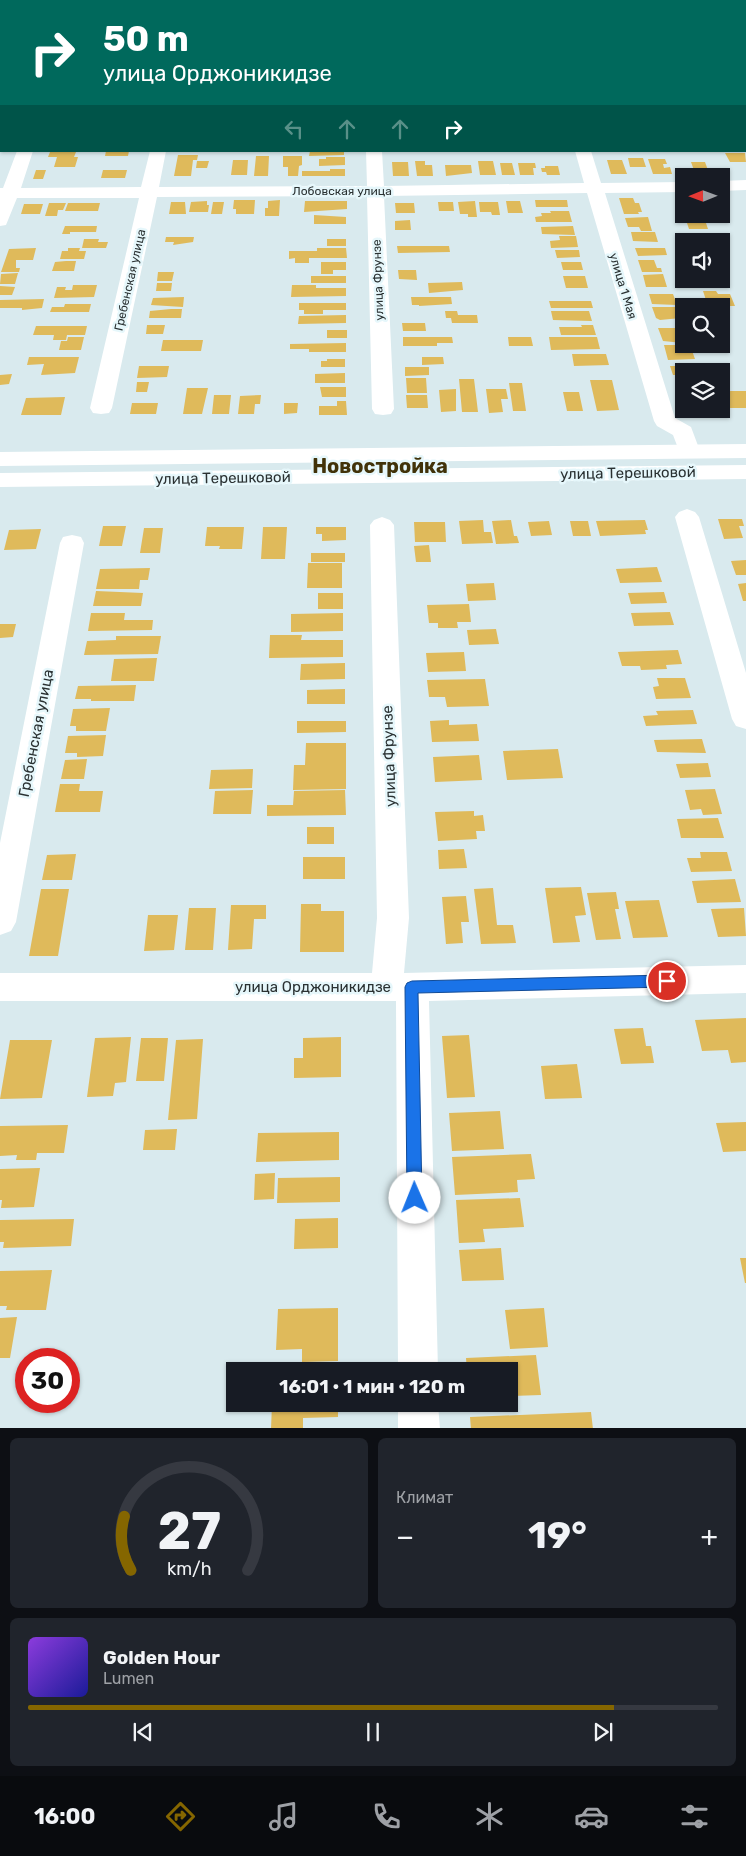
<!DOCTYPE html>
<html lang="ru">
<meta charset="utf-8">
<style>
body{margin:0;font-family:Rubik,sans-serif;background:#20242c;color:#f1f3f6;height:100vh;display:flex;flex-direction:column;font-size:19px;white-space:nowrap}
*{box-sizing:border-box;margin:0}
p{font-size:16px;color:#9ea1a6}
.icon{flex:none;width:28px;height:28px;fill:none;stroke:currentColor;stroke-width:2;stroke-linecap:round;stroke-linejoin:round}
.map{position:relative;height:1428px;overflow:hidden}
.side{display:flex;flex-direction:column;gap:10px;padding:10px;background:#0d0f14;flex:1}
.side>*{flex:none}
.top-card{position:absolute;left:0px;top:0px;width:746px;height:152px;box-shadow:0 1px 4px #0004;background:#00695c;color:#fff;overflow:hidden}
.needle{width:32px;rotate:269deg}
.controls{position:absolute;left:675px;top:168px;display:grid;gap:10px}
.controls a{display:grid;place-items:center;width:55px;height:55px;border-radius:0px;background:#171b24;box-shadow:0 1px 4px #0004;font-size:25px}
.speed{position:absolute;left:15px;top:1348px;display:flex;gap:10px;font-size:25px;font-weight:700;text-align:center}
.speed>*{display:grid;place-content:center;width:65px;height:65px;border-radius:50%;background:#171b24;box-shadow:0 1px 4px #0004;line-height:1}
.speed .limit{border:8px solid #d22;background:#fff;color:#111}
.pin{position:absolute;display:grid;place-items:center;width:42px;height:42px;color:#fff;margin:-21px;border:2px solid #fff;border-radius:50%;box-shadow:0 1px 5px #0007}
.me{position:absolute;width:55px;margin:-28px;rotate:359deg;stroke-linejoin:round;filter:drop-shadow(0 0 4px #0008)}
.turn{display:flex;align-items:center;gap:18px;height:105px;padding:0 20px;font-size:22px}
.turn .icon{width:65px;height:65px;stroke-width:2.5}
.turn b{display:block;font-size:35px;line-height:42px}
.lanes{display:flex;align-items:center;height:48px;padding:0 20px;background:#0003;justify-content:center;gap:25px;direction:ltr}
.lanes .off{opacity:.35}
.big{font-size:38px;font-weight:700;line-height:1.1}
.side .card{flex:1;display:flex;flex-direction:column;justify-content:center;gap:8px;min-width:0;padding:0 18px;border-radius:8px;background:#20242c}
.side .dial{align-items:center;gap:0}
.dial svg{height:130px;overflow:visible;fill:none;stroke:#363941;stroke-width:7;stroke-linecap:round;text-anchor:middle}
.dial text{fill:#f1f3f6;stroke:none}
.song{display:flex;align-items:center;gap:15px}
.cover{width:60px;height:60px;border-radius:8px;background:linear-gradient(135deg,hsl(270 70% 55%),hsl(240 70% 35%))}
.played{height:5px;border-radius:2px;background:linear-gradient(90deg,#856600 85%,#363941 85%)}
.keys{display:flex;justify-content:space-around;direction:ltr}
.heat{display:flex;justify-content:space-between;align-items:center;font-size:28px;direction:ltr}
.side .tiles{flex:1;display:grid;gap:10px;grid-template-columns:1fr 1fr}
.card:last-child{grid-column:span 2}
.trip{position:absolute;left:226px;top:1362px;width:292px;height:50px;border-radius:0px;background:#171b24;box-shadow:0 1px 4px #0004;font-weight:700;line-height:50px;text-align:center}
.dock{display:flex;height:80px;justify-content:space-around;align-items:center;background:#090b0e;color:#9ea1a6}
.dock .icon{width:35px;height:35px}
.dock .on{color:#856600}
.dock b{font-size:22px;color:#f1f3f6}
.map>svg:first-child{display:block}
.building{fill:#dfba5b}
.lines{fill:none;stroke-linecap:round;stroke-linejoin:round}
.minor{fill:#fff;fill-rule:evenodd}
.major{fill:#fff;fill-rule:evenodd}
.route{fill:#1a73e8;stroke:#114b97}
.labels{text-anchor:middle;stroke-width:5;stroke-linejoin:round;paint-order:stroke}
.far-street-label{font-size:12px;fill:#2a3132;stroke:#e6f7fb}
.street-label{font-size:15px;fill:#2a3132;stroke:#e6f7fb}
.district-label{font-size:20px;font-weight:bold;fill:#413209;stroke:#e6f7fb}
</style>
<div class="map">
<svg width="746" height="1429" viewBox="0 0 746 1429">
<rect width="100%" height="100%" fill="#d9eaee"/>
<path class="building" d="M106 151H129L128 156H105Z
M310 151H344V155L309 156Z
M50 152H76L74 157H78L75 167H54L57 157H48Z
M725 153H745L746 162H730Z
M178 155H198L197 160H193L191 176H174Z
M256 156H269L268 176H254Z
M283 156H302V165L299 166 298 176H288V167H283Z
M326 157H345V165L319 166V159H326Z
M628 158H643L646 167H630Z
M648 159H665L667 164H663L664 168 670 167 672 174H653Z
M233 160H248L247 175H231Z
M607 160H622L627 174H611Z
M197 161H209L207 168H196Z
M415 161H425V165H432L433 176H417Z
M478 161H493L496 175H480Z
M392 162H408L409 176H393Z
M691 162H705L709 173H695Z
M500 163H512L515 175H502Z
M518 163H535L536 168H533L534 175H520Z
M445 165H471L472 173 446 176Z
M545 166H558L560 175H547L546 172H542L541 168H545Z
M330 169H345V176H302V171H330Z
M36 170H46L43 179H33Z
M103 170H127L125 178H101Z
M619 198H633L635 203H639L642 212H638L639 214H624Z
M234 200H255L254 214H236V209H233Z
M280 200 279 216H265V208H268V201Z
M535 200H567L568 207H536Z
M207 201V205H209L208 212H189L191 202Z
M305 201H347V209L304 212Z
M475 201 477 217H468V214H460L458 202Z
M506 201H520L523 213H508Z
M171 202H185L186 214H169Z
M213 202H224L222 214H211Z
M438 202H453L454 211H439Z
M479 202H498L500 215H492L491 212H480Z
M49 203H66L63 210H58L57 216H45Z
M68 203H100L98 211H65Z
M395 203H414L415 213H396Z
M24 204H43L40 214H21Z
M550 211H569L572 222H536L535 217 542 216 541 213H551Z
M684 214H703L708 229H689Z
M314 215 346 217V224H314Z
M648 217 652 231H641L639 227H628L625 218Z
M410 220 411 230H395V221Z
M65 226H97L96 232H70V234H62Z
M573 226 575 235 542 234 541 227Z
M631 232H655L658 242 633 241Z
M559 236H576L578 247 551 248 550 241 560 240Z
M166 237H194L193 242 173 245 174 242H165Z
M84 239H99L98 242H108L106 248H82Z
M327 239H346V246H327Z
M397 246H449L450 252 398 253Z
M36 248 33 260H16V268H20L19 272H1L9 249Z
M68 248H80L79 251H86L84 259H60L62 251H68Z
M317 248H346L347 258H309V263H295V258L289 259V251H317Z
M635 248H665L667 255 638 256Z
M555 250H579L580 257 557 258Z
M638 260H654L657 268H661L662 272H642Z
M66 261H76L74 271H52L55 262Z
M321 262H346V270H333V274H321Z
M561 262H581L583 270H563Z
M398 270H416L417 280 399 279Z
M158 272H174L172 281H157Z
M18 273 15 284H0L1 274Z
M663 274 667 287H646L643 275Z
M311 276H346V283H311Z
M563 276H585L588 288H566Z
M462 282 463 290 429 293 428 283Z
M157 283H172L171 291H156Z
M73 285H97L94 297 54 298 57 287H66L65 290H72Z
M292 285H316V288H346V296L291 297Z
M0 286 15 287 12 295H0Z
M703 291H716L718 294H730L735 306H708Z
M649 294H673L677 305 652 304Z
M184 297 183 307 151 305 153 298Z
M411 297H451L452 304 419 306V305H412Z
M44 299 42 308 22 310V308H0V300Z
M549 301H591L593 308H551Z
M299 303H346V310H323V314H304V310H299Z
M65 304H91L89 312H50L52 307H64Z
M652 307H677L681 318 660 320 656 318Z
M171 309H182L181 318H149L150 311Z
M445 311H457L458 315H477L478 323H452L451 318H446Z
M551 311H589L592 321 553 320Z
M346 315V323L298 324 299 316Z
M402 323H425L426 331H403Z
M147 325H165L163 334H146Z
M581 325H593L596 335H561L559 327H582Z
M36 326H87L85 335H67L66 340H53L54 335H33Z
M658 328H684L683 343 663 341Z
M327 330H347V338H327Z
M68 337H84L81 350H59L61 341H67Z
M403 337H452L453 343H437V346H403Z
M508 337H531L533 346H509Z
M549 337H597L600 349 551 350Z
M163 340H203L201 351H161Z
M346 343V352H309V349H290V344Z
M664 345H690L695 359 668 360Z
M572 354H606L609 365 574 366Z
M29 357H79L75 373 41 375 44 364 27 365Z
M422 357H443L444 364 422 365Z
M327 359H345V367H321V361H327Z
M139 366H169L167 377 137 378Z
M670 366H696L698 371H684V375H673Z
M405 367H429V375L405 376Z
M345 373V383H315V374Z
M12 374 9 384 0 385V375Z
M406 378H426L427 393H407Z
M459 379H474L478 412H462Z
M590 380H612L619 410 597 411Z
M137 382H149L147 392H136Z
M509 383H522L526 411H513Z
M320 387H346V397H322Z
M187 388H208L202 414H183Z
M456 389V411L441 412 439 390Z
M486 389H506L508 399H501L503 412 489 413Z
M676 391H684V409H681Z
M731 391H746V408H721V392Z
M563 392H579L583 411H567Z
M214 395H231L229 414H212Z
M261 395 260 404H255L254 414H238L240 396Z
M406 395H427L428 408H407Z
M65 397 61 415H21L26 398Z
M337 401H346L347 415H319V406H337Z
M132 403H158L156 414H130Z
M284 403H298L297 413 284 414Z
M718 519H742L744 526H739L743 538 724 539Z
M483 520 484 532H491L493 543 462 544 459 521Z
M511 520 514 536H517L519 543 496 544 492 521Z
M645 520 648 530H645L646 534 600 536 596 521Z
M549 521 552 535 531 536 528 522Z
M570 521H588L591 536H573Z
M414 522H445L446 542H415Z
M103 526H126L122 546H99Z
M207 527H244L242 549H219L220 546H205Z
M263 527H287L285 559H261Z
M316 527H346V540L322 541V534H316Z
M144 528H163L160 553H140Z
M41 529 36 549 4 550 9 530Z
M429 545 431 562H416L414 546Z
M311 553H345V562H311Z
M746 560V575H736L731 561Z
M308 563H342V588H307Z
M657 567 662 582 620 583 616 569Z
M150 568 148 580H140L139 589H96L100 569Z
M494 583 496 600 468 601 466 584Z
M746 583V601H743L738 584Z
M96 591 143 593 141 606H93Z
M664 592 667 603 631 604 628 593Z
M318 593H343V609H318Z
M469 604 471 622H457L458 628H438V623H429L427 605Z
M670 612 674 625 634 626 631 613Z
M91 613H125L124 620H153L152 630 88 631Z
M343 613V631L291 632V614Z
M0 624H16L13 637 0 638Z
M496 629 499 644 469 645 467 630Z
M270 635H302L301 640H343V657L269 658Z
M116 636H161L158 654 84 655 87 641 116 640Z
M678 650 682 664 666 665 667 669 641 670 640 666H622L618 652Z
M464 652 466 671 428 672 426 653Z
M157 658 154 681H111L114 659Z
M345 663V679L300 680 301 664Z
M657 678H685L691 698 656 699 653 687 659 686Z
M485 679 489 706 447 707 445 697H429L427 680Z
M136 685 134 701H91V699H75L78 686Z
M345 689V704H307V690Z
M110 708 106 731H76V726H70L73 709Z
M693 710 697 724 646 726 643 716 658 715 656 711Z
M449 720V725L477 724 479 741 432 742 430 721Z
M297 721H346V732L297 733Z
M106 735 103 756 77 757V753H65L68 736Z
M702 739 706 753 657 752 654 740Z
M306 743H346V789L293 790 294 765H305Z
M558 749 563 778 507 780 503 751Z
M479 755 482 780 435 782 433 757Z
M87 759 84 779H61L65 760Z
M708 763 711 777 680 778 676 764Z
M253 769 252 788 209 789 211 770Z
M60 784H80L79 791H103L100 812H55Z
M715 789 722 814 703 815 701 809 690 810 685 790Z
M253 790 251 814H213L215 791Z
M345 790 346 815 267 816V805H293L294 791Z
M474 811V816L483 815 485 831H476L477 839 438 841 435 812Z
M718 818 724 838H681L677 819Z
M307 827H334V844H307Z
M464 849 467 868 439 869 438 850Z
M700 852H727L732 871 691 872 687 858H701Z
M76 854 72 880H42L47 855Z
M303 857H345V879H303Z
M735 879 741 902 697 903 692 881Z
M581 887 586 915 575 916 580 942 553 943 545 888Z
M493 888 497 925H513L516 943 481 944 474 889Z
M41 889H69L58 956H29Z
M616 892 619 909H615L621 939 596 940 587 893Z
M466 896 469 922H461L463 943 446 944 442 897Z
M659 900 668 937 633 938 625 901Z
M301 904H321V911H344V952H300Z
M231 905H266V919H254L252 949 228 950Z
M189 908H216L213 950H185Z
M744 908 746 936 718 937 711 909Z
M148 915H178L174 950 144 951Z
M746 1018V1062L731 1063 728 1050 702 1051 695 1020Z
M643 1028 646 1046H651L654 1063 621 1064 614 1029Z
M469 1035 475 1097 447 1098 442 1036Z
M131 1037 126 1082 115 1083 113 1096 87 1097 95 1038Z
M341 1037V1077L294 1078V1058H303V1038Z
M141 1038H168L164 1081H136Z
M203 1039 197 1119 168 1120 176 1040Z
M10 1040H52L42 1098 0 1099Z
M577 1064 582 1098 545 1099 541 1066Z
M500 1111 504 1149 452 1151 449 1113Z
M746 1122V1151L723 1152 716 1123Z
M68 1125 64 1153H37L36 1160H16L17 1155 0 1156V1126Z
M177 1129 175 1150H143L145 1130Z
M339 1132V1160L256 1162 258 1133Z
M531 1154 535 1179 517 1180 518 1192 455 1195 452 1157Z
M40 1168 34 1207 1 1208 2 1200H0V1169Z
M275 1173 274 1199 254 1200 255 1174Z
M340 1177V1202L277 1203 278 1178Z
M520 1198 524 1227 483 1229 485 1242 459 1243 456 1200Z
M338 1218V1248L294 1249 295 1219Z
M74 1219 71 1246 3 1248 4 1242H0V1220Z
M501 1248 504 1280 462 1281 459 1250Z
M740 1258H746V1283H745Z
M52 1270 46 1310H6L7 1306H0V1271Z
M338 1308V1361L302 1362V1349L276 1350 278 1309Z
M544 1308 548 1347 510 1349 505 1310Z
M17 1317 10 1358H0V1318Z
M536 1355 541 1395 512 1396 510 1371H467L466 1358Z
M272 1404H338V1417L303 1418V1429H271Z
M591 1412 593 1429H471L470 1417Z"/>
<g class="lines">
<path class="minor" d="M71 0H85V1H71Z
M181 0H195V1H181Z
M363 0H377V1H363Z
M534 0H548V1H534Z
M706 0H720L721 1H707Z
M745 24H746V32H745Z
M0 29H1V37H0Z
M745 57H746V68L745 67Z
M17 151H33L21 188 141 187 150 151H166L159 187 367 186 366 151H382L384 186 584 183 575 151H591L601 183 684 182V192L605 193 675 418 691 427 700 451 697 456 689 458 681 456 673 435 657 426 654 421 587 193 384 196 394 409 391 414 383 415 375 414 372 409 367 196 157 197 112 408 109 413 101 414 93 413 90 408 139 198H17L6 225 0 226V188H3Z
M746 180V190L721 191V181Z
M687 509 695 512 699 517 746 673V729L736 726 732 719 675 517 679 512Z
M382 517 390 520 394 525 409 918 404 973 746 965V993L429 1001 438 1371H398L396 1001H0V973H372L377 918 370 525 374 520Z
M72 535 81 537 84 543 16 922 11 931 0 935V843L60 543 63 537Z
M398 1404H438L440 1429H398Z"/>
<path class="major" d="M746 444V458L0 466V452Z
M746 465V479L0 487V473Z"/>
</g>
<path class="route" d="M667 975 672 977 674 981 672 985 667 987 418 993 422 1198 420 1204 415 1206 409 1204 407 1198 405 987 407 983 412 981Z"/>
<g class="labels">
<g class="far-street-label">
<text x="342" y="195">Лобовская улица</text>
<text transform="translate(130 280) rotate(-77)" y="4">Гребенская улица</text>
<text transform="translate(378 280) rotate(-92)" y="4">улица Фрунзе</text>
<text transform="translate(623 286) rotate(73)" y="4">улица 1 Мая</text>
</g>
<g class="street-label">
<text transform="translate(628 473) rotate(-1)" y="5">улица Терешковой</text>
<text transform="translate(223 478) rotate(-1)" y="5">улица Терешковой</text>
<text transform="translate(36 733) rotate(-79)" y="5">Гребенская улица</text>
<text transform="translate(389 756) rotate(-92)" y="5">улица Фрунзе</text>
<text x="313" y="992">улица Орджоникидзе</text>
</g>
<g class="district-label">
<text x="380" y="473">Новостройка</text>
</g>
</g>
</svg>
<div class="controls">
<a><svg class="needle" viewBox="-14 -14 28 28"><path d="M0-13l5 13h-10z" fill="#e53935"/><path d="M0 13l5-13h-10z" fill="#9ea1a6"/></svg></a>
<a><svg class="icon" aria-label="sound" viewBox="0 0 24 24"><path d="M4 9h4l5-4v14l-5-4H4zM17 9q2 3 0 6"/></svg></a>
<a><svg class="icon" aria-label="search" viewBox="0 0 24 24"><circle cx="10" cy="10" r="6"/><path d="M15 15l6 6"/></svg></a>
<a><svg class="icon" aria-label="layers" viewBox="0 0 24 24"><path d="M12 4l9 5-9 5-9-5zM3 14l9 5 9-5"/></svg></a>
</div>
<div class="speed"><div class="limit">30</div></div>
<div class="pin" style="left:667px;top:981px;background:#d93025"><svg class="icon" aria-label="arrive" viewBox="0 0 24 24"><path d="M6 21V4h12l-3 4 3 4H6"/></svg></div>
<svg class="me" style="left:415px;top:1198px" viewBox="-20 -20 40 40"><circle r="19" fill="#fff"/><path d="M0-13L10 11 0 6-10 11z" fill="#1a73e8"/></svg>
<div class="trip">16:01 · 1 мин · 120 m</div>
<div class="top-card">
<div class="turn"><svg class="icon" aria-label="right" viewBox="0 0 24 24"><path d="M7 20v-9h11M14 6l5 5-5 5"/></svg><div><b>50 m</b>улица Орджоникидзе</div></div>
<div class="lanes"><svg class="icon off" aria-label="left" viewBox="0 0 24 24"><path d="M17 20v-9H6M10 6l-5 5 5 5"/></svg><svg class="icon off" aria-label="ahead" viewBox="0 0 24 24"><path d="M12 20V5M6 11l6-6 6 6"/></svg><svg class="icon off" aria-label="ahead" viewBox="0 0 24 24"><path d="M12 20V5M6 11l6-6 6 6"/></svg><svg class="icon" aria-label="right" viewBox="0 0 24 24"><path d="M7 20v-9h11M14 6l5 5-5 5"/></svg></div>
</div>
</div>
<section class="side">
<div class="tiles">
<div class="card dial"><svg viewBox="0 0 100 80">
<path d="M14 69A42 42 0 1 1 86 69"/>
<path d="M14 69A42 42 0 0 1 10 36" stroke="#856600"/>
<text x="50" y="56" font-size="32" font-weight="700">27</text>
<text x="50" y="72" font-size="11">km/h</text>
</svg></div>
<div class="card"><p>Климат</p>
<div class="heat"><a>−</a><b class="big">19°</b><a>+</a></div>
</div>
<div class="card">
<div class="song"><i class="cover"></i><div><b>Golden Hour</b><p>Lumen</p></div></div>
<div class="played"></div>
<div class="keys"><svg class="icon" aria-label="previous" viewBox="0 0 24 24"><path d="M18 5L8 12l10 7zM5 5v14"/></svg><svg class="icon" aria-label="pause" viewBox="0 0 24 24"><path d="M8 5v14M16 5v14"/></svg><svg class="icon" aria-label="next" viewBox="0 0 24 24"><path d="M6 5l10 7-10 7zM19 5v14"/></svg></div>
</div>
</div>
</section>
<nav class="dock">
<b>16:00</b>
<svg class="icon on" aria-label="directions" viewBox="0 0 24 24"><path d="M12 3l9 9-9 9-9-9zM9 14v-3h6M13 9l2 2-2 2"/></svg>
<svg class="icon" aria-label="music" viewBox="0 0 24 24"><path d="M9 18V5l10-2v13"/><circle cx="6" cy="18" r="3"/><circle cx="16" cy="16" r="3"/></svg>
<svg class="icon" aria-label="phone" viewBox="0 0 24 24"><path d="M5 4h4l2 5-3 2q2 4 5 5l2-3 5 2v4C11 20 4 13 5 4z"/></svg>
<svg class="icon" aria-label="climate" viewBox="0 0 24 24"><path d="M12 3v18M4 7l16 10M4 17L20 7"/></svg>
<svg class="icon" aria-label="car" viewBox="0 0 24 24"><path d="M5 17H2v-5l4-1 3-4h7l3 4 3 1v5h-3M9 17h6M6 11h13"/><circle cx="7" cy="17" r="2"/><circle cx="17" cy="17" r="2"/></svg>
<svg class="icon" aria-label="filters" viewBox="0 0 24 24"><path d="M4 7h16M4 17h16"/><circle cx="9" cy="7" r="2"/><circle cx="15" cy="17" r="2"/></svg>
</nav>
